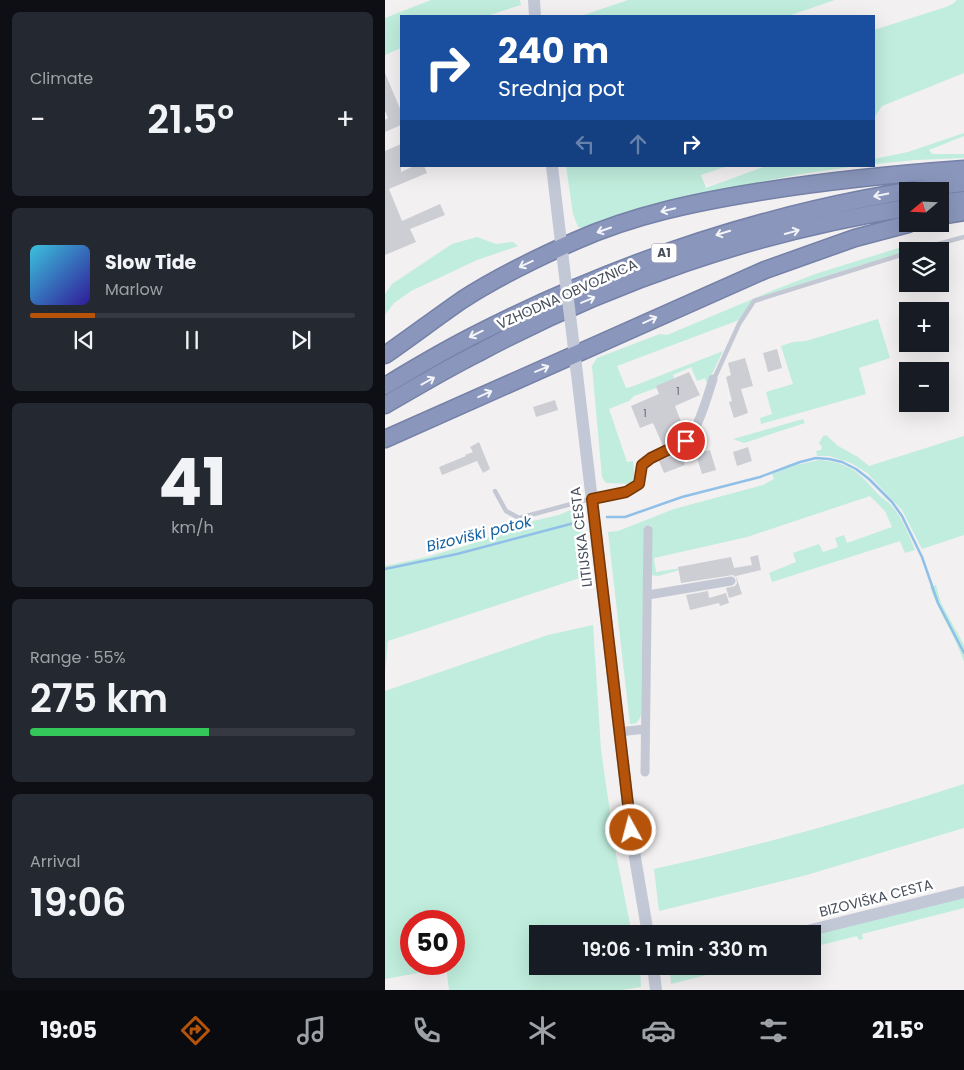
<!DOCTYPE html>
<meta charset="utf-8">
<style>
body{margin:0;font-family:Poppins,sans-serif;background:#242831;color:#f1f3f6;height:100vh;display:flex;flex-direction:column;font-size:19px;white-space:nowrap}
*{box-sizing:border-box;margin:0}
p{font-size:16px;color:#9ea1a6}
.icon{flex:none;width:28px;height:28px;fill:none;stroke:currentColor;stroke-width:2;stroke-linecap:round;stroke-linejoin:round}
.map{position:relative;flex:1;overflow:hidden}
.side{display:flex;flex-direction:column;gap:12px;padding:12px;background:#0d0f14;width:385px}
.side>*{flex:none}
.banner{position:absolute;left:15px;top:15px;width:475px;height:152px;border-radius:0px;box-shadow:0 5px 20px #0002;background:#1a4fa0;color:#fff;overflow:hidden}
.needle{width:32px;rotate:251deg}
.controls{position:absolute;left:514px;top:182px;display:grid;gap:10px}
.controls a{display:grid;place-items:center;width:50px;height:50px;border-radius:0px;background:#171b24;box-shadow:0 5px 20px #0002;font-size:25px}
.speed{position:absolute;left:15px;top:910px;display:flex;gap:10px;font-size:25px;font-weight:700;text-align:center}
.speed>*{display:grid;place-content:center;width:65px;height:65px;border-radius:50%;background:#171b24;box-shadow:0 5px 20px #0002;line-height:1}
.speed .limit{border:8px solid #d22;background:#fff;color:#111}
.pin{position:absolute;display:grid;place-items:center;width:42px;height:42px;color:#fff;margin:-21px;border:2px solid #fff;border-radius:50%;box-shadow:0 1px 5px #0007}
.me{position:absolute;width:55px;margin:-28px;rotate:353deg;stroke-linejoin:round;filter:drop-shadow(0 0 4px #0008)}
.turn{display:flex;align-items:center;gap:18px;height:105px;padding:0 15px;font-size:22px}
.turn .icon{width:65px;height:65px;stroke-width:2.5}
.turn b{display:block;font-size:35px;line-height:42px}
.lanes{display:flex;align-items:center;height:48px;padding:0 15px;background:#0003;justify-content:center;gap:25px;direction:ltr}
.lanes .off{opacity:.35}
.big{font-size:38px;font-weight:600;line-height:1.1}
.side .widget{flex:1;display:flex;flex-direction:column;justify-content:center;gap:8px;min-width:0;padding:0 18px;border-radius:8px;background:#242831}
.side .dial{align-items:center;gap:0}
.dial b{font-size:65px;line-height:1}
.song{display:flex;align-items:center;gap:15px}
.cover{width:60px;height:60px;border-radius:8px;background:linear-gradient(135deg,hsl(190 70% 55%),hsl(250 70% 35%))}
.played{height:5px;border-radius:2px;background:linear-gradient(90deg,#b45309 20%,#363941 20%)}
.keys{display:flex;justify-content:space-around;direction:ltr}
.heat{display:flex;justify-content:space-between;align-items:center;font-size:28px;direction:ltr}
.charge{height:8px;border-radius:4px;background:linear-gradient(90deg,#34c759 55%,#363941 0)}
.trip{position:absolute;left:144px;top:925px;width:292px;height:50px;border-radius:0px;background:#171b24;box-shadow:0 5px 20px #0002;font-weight:600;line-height:50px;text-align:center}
.menu{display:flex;height:80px;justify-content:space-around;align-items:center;background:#090b0e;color:#9ea1a6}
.menu .icon{width:35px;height:35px}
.menu .current{color:#b45309}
.menu b{font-size:22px;color:#f1f3f6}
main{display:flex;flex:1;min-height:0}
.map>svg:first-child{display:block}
.green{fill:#c0eddd;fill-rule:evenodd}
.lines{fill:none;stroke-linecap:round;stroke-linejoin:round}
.stream{stroke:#90c0e8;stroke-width:2.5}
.building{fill:#cdced4}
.highway-casing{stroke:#7581a8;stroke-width:19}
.lane{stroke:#c4c8d4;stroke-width:4.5}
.street{stroke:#c4c8d4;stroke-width:9}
.secondary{stroke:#c3c8d7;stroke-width:12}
.highway{stroke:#8a96bc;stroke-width:16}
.secondary-bridge{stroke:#c3c8d7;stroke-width:12}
.oneway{stroke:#f3f4f8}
.route-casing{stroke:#753606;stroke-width:12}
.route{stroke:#b45309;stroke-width:9}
.labels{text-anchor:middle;stroke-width:5;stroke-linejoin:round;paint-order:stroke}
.number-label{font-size:11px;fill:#696e7a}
.shield{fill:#fff;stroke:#7f838d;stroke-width:1}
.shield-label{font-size:12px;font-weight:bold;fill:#484e5c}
.street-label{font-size:14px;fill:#484e5c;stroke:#fff}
.water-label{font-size:15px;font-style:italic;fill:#1362a4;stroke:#fff}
</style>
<main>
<section class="side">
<div class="widget"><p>Climate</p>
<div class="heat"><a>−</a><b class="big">21.5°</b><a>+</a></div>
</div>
<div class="widget">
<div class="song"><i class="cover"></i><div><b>Slow Tide</b><p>Marlow</p></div></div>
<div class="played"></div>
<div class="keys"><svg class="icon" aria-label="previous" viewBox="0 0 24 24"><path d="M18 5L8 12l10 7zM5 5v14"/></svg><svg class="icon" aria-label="pause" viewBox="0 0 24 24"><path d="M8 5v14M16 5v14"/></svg><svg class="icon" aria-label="next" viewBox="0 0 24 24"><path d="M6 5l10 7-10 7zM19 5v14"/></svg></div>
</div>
<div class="widget dial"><b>41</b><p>km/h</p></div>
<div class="widget"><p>Range · 55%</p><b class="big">275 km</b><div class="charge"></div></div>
<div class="widget"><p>Arrival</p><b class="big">19:06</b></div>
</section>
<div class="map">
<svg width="579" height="990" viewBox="0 0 579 990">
<rect width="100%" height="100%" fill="#f2f0f0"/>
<path class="green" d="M46 0H135L136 5 101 16H16V48L0 55V18Z
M243 0H450L403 16H196Z
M572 0H579V73L497 106 489 118V30L561 7 569 3Z
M579 133V136L544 150 547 154H579V158L530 160 489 164V159L523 152Z
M181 166H343L316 175 321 188 381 166H472L416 174 277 202 198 228 193 227 188 214Z
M92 237 111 244 128 242 133 246 92 260 26 291 9 303 0 315V294L7 284 67 244Z
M533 242 534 247 419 283 387 296 368 304 358 314 354 320 232 366 241 388 246 387 338 351 323 382H321L320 378 312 381 306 367 288 375 290 381 249 396 244 401 224 409 242 462 248 461 250 481 248 484 221 483 217 477 207 366 212 358 275 334 282 335 389 290 430 274Z
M493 319 505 358 474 368 481 394 376 424 375 418 387 414 381 392 408 384 396 346 408 342 421 341Z
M418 419 420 423 359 443 348 439Z
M441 435 453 446 473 457 484 466 579 436V535L537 549 517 510 482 473 466 463 444 456H432L431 451 436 450 437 447 434 443 438 436Z
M435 460C464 463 473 471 491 492 495 497 501 500 506 505 517 517 524 535 530 550L520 553 515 541 387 582 384 573 411 562 408 553 434 544 438 552 453 547 450 538 459 535 462 543 507 527 500 511 485 496 362 537 269 558 271 572 309 566 273 576 266 575V525L259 527 256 715C254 721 252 724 245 724L223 532 233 531 289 509 378 485 389 479 387 474 410 465Z
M190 508C201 530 200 552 201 576L3 641 0 672V566L42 557 80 546 148 521 174 515Z
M551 585 556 603 579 645V662C570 635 554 613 545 587Z
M208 625 216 750 231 854 247 934H152V966H255L256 987 237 990H64L61 968 0 979V691L163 635ZM26 921H69V964H26Z
M579 784V828L418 876 274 911 269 869C374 846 477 817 579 784Z
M579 897V908L477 934 478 939 474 940 472 936 428 947V935Z
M311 966H357L286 984 285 972 289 971 295 972Z"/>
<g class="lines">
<path class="stream" d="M222 517H240L297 497 375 477 415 462 431 458 444 459 457 462 471 469 484 479 507 502 517 516 537 557 553 603 579 653
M0 569 72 554 193 522"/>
</g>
<path class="building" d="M0 73 16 111V125L0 132V120L3 118 0 111Z
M16 144V172L29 166H39L42 173 4 189 17 221 55 204 60 215 25 229 31 242 0 255V151Z
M392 349 397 368 383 372 378 353Z
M360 358 368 386 356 389 363 413 349 418 344 402 347 401 341 377 346 375 343 363Z
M304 372 315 395 290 406 300 432 294 438 278 446 268 423 255 428 246 406 274 394 271 386Z
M170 400 173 410 151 417 148 407Z
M311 440H318L317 452 325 450 331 470 317 474 309 448 303 447Z
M94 442 105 469 98 473 92 461 57 475 54 467 81 456 80 455 88 452 85 447Z
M363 447 367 461 352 466 348 452Z
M295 452 300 465 279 473 274 461Z
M373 555 376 570 351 576 357 594 344 598 341 588 350 586 352 583 351 577 348 575 296 583 293 567 346 557 349 568 367 565 365 557Z
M323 591 324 598 341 593 344 603 335 606 334 603 305 610 301 595Z"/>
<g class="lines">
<defs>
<path id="highway" d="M555 203 579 200
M555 216 579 212
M0 355C26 337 51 318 77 300 112 277 152 258 190 241 248 215 311 202 373 192 441 181 510 174 579 169
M0 386C28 369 57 352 86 337 241 257 406 204 579 183
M0 405C31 387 61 369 93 353 226 282 373 231 522 208
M0 439 380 270 470 238 523 224"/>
</defs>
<use href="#highway" class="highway-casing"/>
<path class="lane" d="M528 251 579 237
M329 379 354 324 369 301 522 253
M110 491 121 511 134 518 205 499"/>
<path class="street" d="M207 499 241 492 254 484 257 465C271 453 291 450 302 440 313 431 323 394 328 379
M263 595 346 581
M234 732 260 729
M260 772 263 530"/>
<path class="secondary" d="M149 0 150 16
M167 166 179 268
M187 332 248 846 263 934
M410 934 579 892
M268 966 271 990"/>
<use href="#highway" class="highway"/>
<path class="secondary-bridge" d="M179 268 187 332"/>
</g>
<defs><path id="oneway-shaft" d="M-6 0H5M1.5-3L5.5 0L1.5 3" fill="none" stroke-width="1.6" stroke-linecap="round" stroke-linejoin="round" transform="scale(1.25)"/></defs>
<g class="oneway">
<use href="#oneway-shaft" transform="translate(496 195) rotate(169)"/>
<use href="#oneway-shaft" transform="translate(283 210) rotate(166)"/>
<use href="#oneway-shaft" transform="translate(219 230) rotate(161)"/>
<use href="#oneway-shaft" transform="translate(407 232) rotate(-15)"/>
<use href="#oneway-shaft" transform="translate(338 233) rotate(163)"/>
<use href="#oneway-shaft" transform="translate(141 264) rotate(155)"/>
<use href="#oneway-shaft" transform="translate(203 300) rotate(-23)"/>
<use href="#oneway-shaft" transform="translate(265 320) rotate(-24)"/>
<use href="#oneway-shaft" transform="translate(91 334) rotate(154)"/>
<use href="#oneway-shaft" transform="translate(157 369) rotate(-23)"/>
<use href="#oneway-shaft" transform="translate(43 381) rotate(-29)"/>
<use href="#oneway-shaft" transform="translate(100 394) rotate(-24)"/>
</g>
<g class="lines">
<defs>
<path id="route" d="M246 830 207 499 241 492 254 484 257 465 266 458 301 441"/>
</defs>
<use href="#route" class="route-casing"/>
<use href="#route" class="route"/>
</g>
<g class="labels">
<g class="number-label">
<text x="293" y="395">1</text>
<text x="260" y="417">1</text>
</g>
<rect class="shield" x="266.5" y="243.5" width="25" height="19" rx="4"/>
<g class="shield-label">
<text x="279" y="257">A1</text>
</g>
<g class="street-label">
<text transform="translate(182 294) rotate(-24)" y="5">VZHODNA OBVOZNICA</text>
<text transform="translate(196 537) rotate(-97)" y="5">LITIJSKA CESTA</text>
<text transform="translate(491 898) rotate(-14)" y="5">BIZOVIŠKA CESTA</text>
</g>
<g class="water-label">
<text transform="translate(94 534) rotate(-14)" y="5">Bizoviški potok</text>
</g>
</g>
</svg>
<div class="controls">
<a><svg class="needle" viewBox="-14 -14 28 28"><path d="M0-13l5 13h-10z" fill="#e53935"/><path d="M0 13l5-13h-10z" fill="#9ea1a6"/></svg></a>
<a><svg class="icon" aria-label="layers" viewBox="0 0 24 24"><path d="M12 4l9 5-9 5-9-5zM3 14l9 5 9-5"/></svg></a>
<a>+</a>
<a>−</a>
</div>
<div class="speed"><div class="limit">50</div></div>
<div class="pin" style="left:301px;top:441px;background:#d93025"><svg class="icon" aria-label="arrive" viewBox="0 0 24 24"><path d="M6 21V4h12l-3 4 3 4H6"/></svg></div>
<svg class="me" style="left:246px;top:830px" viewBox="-20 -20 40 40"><circle r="17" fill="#b45309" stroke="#fff" stroke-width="3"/><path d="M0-11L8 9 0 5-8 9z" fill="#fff"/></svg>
<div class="trip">19:06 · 1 min · 330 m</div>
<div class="banner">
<div class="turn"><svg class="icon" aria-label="right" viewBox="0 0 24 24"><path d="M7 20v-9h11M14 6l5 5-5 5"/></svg><div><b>240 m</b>Srednja pot</div></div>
<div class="lanes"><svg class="icon off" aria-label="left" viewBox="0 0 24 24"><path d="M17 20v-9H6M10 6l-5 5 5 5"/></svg><svg class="icon off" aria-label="ahead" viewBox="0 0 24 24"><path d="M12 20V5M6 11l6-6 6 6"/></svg><svg class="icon" aria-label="right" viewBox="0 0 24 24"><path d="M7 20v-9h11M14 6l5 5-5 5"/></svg></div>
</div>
</div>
</main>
<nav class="menu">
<b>19:05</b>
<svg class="icon current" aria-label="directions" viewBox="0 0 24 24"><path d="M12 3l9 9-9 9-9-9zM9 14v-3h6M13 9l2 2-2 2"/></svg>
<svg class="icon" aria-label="music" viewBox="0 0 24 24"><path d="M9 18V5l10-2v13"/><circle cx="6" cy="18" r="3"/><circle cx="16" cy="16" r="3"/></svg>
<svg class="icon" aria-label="phone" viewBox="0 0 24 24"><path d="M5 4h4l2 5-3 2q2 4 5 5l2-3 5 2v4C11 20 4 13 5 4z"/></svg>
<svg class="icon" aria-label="climate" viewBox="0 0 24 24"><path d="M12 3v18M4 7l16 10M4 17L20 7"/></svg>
<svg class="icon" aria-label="car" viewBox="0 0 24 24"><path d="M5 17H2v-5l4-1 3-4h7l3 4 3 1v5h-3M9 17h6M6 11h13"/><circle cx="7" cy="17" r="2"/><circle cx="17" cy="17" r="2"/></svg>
<svg class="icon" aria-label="filters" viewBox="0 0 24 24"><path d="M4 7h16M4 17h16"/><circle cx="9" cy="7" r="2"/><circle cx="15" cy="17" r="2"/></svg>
<b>21.5°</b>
</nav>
